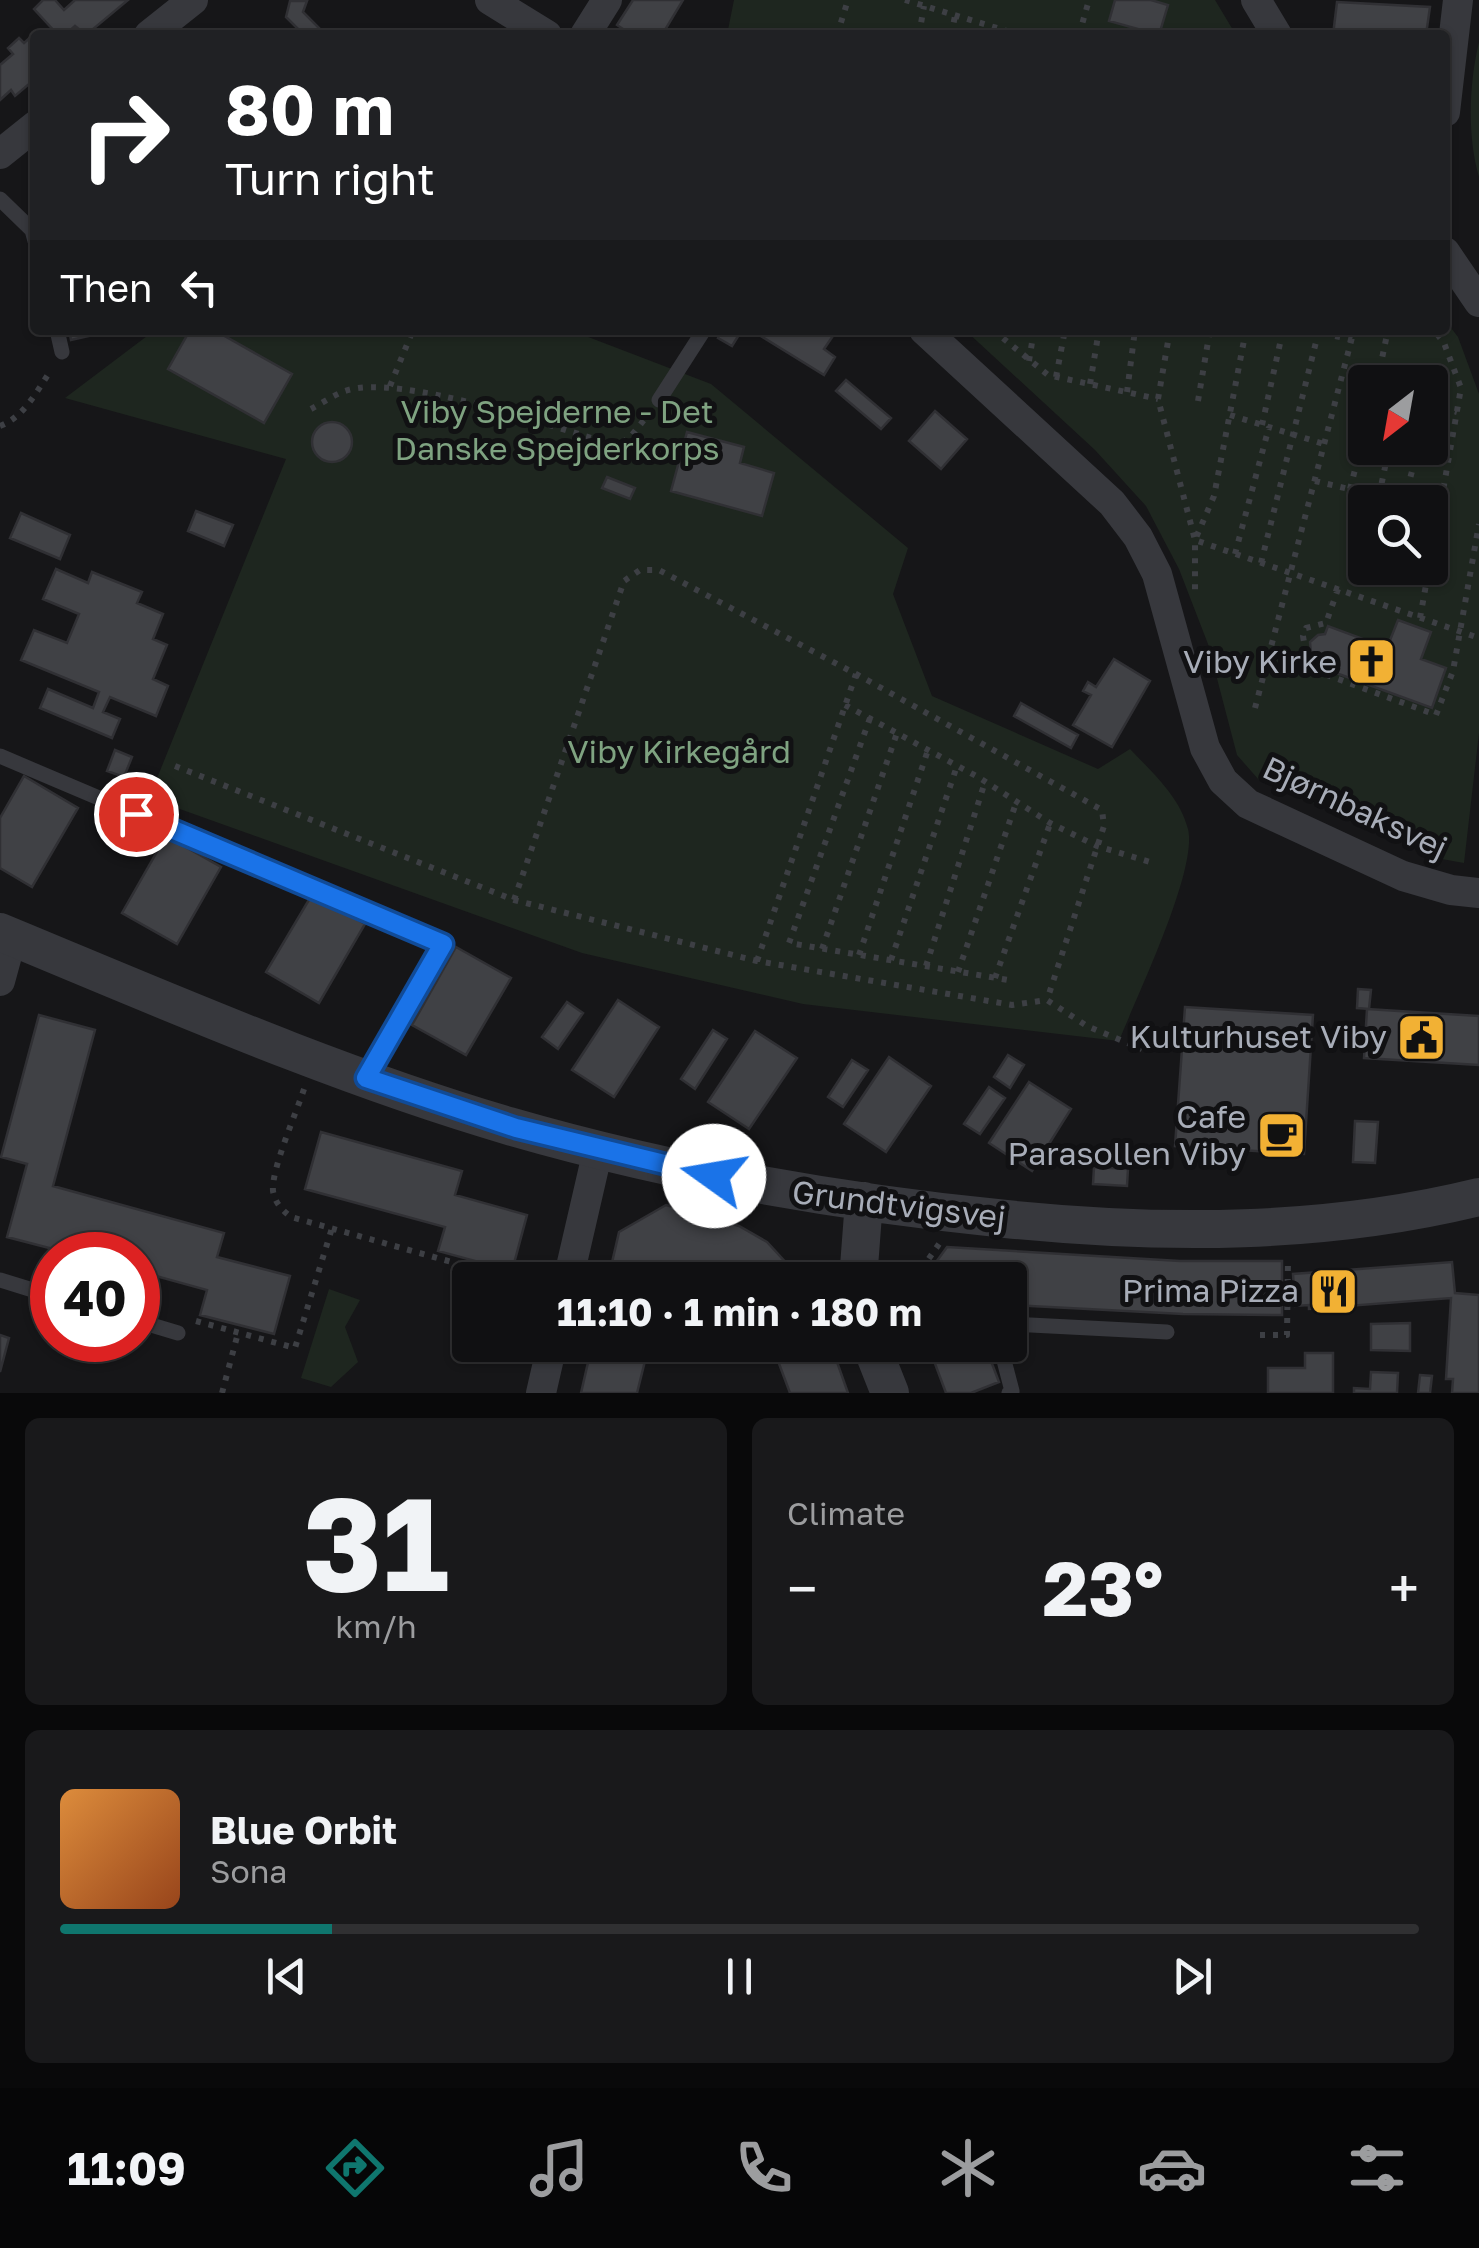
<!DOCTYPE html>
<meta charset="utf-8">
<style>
body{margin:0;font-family:"Golos Text",sans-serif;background:#19191b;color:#f1f3f6;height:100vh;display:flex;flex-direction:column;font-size:38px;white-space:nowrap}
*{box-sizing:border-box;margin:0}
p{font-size:32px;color:#9c9d9f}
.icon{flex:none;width:55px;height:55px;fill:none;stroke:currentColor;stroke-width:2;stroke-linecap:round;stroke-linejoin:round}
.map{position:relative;height:1393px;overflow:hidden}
.details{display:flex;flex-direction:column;gap:25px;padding:25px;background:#09090a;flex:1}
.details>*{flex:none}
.guide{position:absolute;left:30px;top:30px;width:1420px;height:305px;border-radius:10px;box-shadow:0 2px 8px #0004,0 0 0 2px #303032;background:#202124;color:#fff;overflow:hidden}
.needle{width:65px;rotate:211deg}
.tools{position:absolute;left:1348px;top:365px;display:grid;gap:20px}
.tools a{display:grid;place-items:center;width:100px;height:100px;border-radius:10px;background:#101012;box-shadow:0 2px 8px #0004,0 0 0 2px #303032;font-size:50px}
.speed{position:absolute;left:30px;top:1232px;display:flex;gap:20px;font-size:50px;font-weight:700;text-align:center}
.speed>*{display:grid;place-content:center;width:130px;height:130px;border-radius:50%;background:#101012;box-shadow:0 2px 8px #0004,0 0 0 2px #303032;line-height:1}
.speed .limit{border:15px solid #d22;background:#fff;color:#111}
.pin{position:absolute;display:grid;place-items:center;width:85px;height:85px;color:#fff;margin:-42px;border:5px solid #fff;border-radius:50%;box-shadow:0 2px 10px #0007}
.me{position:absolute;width:110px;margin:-55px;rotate:283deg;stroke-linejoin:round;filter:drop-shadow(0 0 8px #0008)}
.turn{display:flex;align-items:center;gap:35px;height:210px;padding:0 30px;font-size:45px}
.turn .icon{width:130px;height:130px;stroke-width:2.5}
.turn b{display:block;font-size:70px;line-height:85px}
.then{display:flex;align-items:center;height:95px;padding:0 30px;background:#0003;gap:20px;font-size:38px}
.big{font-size:75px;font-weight:700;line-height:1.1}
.details .tile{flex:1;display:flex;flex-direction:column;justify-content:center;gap:15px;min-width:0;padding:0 35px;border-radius:15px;background:#19191b}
.details .dial{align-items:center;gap:0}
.dial b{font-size:130px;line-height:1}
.song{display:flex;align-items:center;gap:30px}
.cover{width:120px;height:120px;border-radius:15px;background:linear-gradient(135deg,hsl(30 70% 55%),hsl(20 70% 35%))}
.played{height:10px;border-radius:5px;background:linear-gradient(90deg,#0f766e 20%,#303032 20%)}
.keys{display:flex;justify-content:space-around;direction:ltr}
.heat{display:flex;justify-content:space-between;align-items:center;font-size:55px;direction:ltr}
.details .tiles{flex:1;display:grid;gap:25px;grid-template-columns:1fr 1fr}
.tile:last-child{grid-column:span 2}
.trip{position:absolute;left:452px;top:1262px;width:575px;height:100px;border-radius:10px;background:#101012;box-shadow:0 2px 8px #0004,0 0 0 2px #303032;font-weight:700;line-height:100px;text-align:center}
.tabs{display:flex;height:160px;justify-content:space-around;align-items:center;background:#060607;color:#9c9d9f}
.tabs .icon{width:70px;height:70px}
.tabs .active{color:#0f766e}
.tabs b{font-size:45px;color:#f1f3f6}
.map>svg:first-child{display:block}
.green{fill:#1e261f;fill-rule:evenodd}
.building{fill:#404145;stroke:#303034;stroke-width:2.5}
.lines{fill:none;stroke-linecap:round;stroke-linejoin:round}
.path{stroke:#3d3f44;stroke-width:6;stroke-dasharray:5 8;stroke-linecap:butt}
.service{stroke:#37383d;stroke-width:15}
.minor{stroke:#37383d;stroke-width:30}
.tertiary{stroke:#37383d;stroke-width:38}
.route-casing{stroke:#114b97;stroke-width:25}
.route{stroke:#1a73e8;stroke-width:18}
.labels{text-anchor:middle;stroke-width:10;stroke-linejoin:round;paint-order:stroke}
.park-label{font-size:32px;fill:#7fa381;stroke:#111113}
.poi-label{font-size:32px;fill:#a8adb8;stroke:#111113;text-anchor:end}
.street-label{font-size:32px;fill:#a8adb8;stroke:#111113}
</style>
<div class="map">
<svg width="1479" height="1393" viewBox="0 0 1479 1393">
<rect width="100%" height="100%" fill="#161618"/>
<path class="green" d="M734 0H1215L1236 35H727Z
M1479 42V177C1467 136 1469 83 1479 42Z
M1445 320 1458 337 1479 394V733L1464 863 1442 859 1259 780 1237 755 1208 644 1179 569 1146 506 1095 450 965 330H1445ZM1365 382H1430V448H1365ZM1365 502H1430V568H1365Z
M155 330H570L711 384 908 548 893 594 932 696 1098 769 1130 749C1152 772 1180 797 1188 829 1198 870 1136 998 1119 1041L803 1004 582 953 149 798 286 459 65 398Z
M329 1289 360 1300 345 1327 358 1362 331 1387 301 1378Z"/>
<path class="building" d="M43 0H55L64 10 75 0H128L86 35 75 26 65 35H58L34 9Z
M633 0H683L662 35H632L617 25Z
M1115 0H1151L1168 5 1159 35 1109 21Z
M290 1H307L303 12 326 35H304L286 17Z
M1337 2 1430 7 1426 35H1333Z
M33 35 35 79 15 96 11 90 0 100V65L13 54 8 48 19 38 24 43Z
M69 330H115L71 340Z
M190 330H214L292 374 264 423 168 369Z
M722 330H742L732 346 718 338Z
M751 330H837L824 349 835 357 824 375Z
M846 380 891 418 881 429 836 391Z
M935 411 967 439 941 469 909 441Z
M312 442a20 20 0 1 1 40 0a20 20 0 1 1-40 0Z
M687 432 744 447 740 463 774 473 762 516 671 491Z
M607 477 635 488 630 499 602 488Z
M196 511 233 525 224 546 188 531Z
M21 513 70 535 60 559 10 538Z
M56 569 88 583 92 572 142 592 137 603 163 614 153 639 167 645 153 679 168 686 156 716 110 697 103 712 120 719 112 738 40 708 48 689 93 708 99 692 21 660 34 630 67 643 79 614 43 599Z
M1398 620 1431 632 1421 659 1446 668 1432 708 1314 665 1317 658 1311 653 1310 642 1318 635 1325 634 1328 626 1387 648Z
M1114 659 1150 681 1112 747 1073 725 1091 695 1083 691 1088 682 1096 687Z
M1021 703 1078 735 1071 748 1014 716Z
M115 750 132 757 124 777 107 771Z
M24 776 78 808 32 887 0 868V818Z
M166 836 221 867 177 944 122 913Z
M313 893 365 924 319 1003 266 972Z
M456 947 511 978 466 1055 412 1025Z
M1358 989 1371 990 1369 1009 1357 1008Z
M618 1000 659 1027 614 1097 572 1070Z
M567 1002 583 1013 558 1049 542 1037Z
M1185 1007 1313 1015 1304 1154 1175 1146Z
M1367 1009 1479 1016V1065L1364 1058Z
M39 1015 95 1030 53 1186 224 1233 217 1257 290 1276 274 1334 200 1315 207 1290 138 1271V1255H76L7 1237 27 1164 1 1157Z
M713 1030 727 1039 695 1089 681 1079Z
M755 1031 797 1058 749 1129 708 1102Z
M1008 1055 1024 1065 1010 1088 994 1077Z
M889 1057 931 1086 886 1152 844 1124Z
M852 1060 868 1070 843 1107 828 1097Z
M1029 1082 1071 1109 1032 1171 989 1143Z
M989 1087 1005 1098 980 1134 964 1124Z
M1355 1121 1378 1122 1375 1163 1353 1162Z
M321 1132 462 1171 455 1195 527 1215 512 1271 438 1251 445 1227 305 1189Z
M1094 1167 1128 1169 1127 1186 1093 1184Z
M666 1205 739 1226 767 1242 802 1280H724L677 1264 668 1269 666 1280H608L619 1232Z
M947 1247 1180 1261H1282V1315L1183 1314 1010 1305V1280H923Z
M1452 1262 1455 1293 1479 1295V1393H1452L1453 1379H1446L1451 1298 1309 1309V1305L1295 1306 1293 1274Z
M1410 1323V1351L1371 1350V1324Z
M0 1335 9 1338 0 1372Z
M592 1345H649L637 1393H581Z
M772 1345H831L848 1393H790Z
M928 1345H985L999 1382 971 1393H946Z
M1305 1353H1333V1393H1268V1368H1305Z
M1371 1372 1398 1373 1397 1393H1354V1388L1370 1389Z
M1420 1375 1432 1376 1430 1393H1418Z"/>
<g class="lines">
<path class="path" d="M905 0 1020 35
M837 35 848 0
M919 35 924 6
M951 35 955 16
M1079 35 1089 0
M993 330 1048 375 1158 399
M1170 330 1158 399 1195 540V593
M1246 330 1214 496 1195 540 1479 638
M1310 330 1352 340
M1029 361 1034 330
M1056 377 1065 330
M1377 382 1388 330
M1090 384 1099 330
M390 386 413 330
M1127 392 1135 330
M1198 401 1210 330
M1430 404 1457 412
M311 409C322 403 334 395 345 391 400 372 558 429 618 446L631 436 648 415
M1230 415 1324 444
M1262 425 1283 330
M0 426C24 417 37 391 51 370
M1315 481 1403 502
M1350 489 1365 431
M1379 496 1389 448
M1404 502 1418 448
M1235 554 1269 427
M1261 563 1319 330
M1430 565 1461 388 1444 343 1434 330
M1338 589 1326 623 1306 628 1303 636 1308 668 1436 715 1453 671 1479 524
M1420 618 1429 568
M845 705 978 777 1050 823 1097 846 1150 862
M1255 708 1354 330
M870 718 789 943 1014 981
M175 766 514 900 757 961 1012 1005 1047 1000 1087 1026 1142 1049
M514 900 624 581 640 570H659L856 674 1102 810 1104 826 1047 1000
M822 949 897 733
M859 955 928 750
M891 960 957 766
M757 961 856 674
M926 966 985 782
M958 972 1016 803
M995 978 1050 824
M304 1089C297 1111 271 1170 273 1191 275 1203 282 1210 291 1217L516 1280
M914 1280 939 1244
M196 1321 295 1348 332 1228
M1260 1335H1287L1288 1258
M222 1393 238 1333"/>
<path class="service" d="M0 199 32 230 35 241
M57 330 62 352
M659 400 704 330
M0 756 443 944 366 1077
M0 1280 52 1296
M138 1321 178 1333
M1010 1324 1167 1332
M1000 1345 1012 1391 1009 1393"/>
<path class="minor" d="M490 0 547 35
M1256 0 1277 35
M149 35 193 0
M585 35 607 0
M1445 112 1458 0
M0 154 35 126
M1445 252 1479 302
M924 330 1112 503 1138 537 1157 574 1205 748 1223 781 1248 804 1403 876 1451 890 1479 893
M0 981 12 937
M568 1280 598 1150
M541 1393 552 1345"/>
<path class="tertiary" d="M0 932C167 1001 335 1075 509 1126 671 1173 838 1202 1006 1219 1164 1235 1324 1235 1479 1197
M858 1280 864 1201
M871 1345 890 1393"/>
</g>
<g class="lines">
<defs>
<path id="route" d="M136 814 443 944 366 1078 516 1128 714 1176"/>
</defs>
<use href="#route" class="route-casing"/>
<use href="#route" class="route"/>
</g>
<defs>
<symbol id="church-square" viewBox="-11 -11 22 22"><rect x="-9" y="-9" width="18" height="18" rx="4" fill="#f2b134" stroke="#111113"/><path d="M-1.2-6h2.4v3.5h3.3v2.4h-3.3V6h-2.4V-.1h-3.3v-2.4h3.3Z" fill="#111"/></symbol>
<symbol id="civic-square" viewBox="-11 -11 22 22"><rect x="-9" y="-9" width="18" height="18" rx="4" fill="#f2b134" stroke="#111113"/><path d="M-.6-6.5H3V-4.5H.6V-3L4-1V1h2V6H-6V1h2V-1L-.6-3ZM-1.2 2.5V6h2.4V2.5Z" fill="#111"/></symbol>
<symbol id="cafe-square" viewBox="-11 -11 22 22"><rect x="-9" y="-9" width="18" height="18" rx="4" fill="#f2b134" stroke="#111113"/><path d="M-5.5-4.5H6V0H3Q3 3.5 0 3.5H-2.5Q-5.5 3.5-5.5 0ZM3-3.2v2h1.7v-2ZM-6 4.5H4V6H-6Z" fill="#111"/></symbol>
<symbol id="restaurant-square" viewBox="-11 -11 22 22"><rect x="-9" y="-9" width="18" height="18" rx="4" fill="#f2b134" stroke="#111113"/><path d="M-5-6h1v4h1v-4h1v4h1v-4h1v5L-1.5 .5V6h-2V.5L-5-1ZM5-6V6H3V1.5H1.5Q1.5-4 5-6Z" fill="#111"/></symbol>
</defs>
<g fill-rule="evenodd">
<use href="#church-square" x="1344" y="634" width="55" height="55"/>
<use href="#civic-square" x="1394" y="1010" width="55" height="55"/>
<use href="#cafe-square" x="1254" y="1108" width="55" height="55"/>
<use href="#restaurant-square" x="1306" y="1264" width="55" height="55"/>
</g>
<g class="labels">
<g class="park-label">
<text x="557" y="423">Viby Spejderne - Det<tspan x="557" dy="37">Danske Spejderkorps</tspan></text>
<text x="679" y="763">Viby Kirkegård</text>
</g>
<g class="poi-label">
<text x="1337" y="673">Viby Kirke</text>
<text x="1387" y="1048">Kulturhuset Viby</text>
<text x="1246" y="1128">Cafe<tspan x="1246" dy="37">Parasollen Viby</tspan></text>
<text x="1299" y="1302">Prima Pizza</text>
</g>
<g class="street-label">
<text transform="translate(1355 808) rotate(25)" y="11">Bjørnbaksvej</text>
<text transform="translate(899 1205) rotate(7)" y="11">Grundtvigsvej</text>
</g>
</g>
</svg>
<div class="tools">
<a><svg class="needle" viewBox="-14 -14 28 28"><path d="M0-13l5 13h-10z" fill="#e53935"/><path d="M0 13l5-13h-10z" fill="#9c9d9f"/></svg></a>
<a><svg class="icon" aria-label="search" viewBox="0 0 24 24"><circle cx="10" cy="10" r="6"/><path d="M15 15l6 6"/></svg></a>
</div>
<div class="speed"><div class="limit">40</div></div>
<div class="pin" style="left:136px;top:814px;background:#d93025"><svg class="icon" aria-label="arrive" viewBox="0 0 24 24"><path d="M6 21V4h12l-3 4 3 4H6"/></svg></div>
<svg class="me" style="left:714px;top:1176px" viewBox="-20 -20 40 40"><circle r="19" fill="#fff"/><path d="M0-13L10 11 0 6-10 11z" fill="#1a73e8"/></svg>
<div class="trip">11:10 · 1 min · 180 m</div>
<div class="guide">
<div class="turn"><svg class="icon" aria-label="right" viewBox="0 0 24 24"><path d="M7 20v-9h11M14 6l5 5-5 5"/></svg><div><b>80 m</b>Turn right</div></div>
<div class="then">Then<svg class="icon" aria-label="left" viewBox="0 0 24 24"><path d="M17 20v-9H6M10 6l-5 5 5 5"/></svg></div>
</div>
</div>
<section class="details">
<div class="tiles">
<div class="tile dial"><b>31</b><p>km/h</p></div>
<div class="tile"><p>Climate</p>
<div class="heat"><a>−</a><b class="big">23°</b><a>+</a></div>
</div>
<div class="tile">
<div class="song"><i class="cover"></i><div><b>Blue Orbit</b><p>Sona</p></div></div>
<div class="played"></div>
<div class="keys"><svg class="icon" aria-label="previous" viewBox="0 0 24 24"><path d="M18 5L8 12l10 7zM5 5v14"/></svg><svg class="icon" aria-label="pause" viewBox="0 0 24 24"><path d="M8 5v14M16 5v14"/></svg><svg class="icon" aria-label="next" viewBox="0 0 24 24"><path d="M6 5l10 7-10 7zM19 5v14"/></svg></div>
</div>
</div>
</section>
<nav class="tabs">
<b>11:09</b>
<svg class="icon active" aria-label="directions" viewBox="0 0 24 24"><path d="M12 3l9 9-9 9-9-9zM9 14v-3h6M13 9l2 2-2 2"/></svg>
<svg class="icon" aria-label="music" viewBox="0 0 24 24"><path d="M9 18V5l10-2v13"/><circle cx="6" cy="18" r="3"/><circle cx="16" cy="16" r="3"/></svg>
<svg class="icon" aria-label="phone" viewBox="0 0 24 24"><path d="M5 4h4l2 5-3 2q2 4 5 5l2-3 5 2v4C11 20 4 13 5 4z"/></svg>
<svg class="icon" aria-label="climate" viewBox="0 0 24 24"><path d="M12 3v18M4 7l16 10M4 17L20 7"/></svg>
<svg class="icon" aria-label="car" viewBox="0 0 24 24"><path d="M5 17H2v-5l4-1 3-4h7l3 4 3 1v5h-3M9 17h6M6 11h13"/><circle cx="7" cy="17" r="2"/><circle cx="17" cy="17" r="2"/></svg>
<svg class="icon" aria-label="filters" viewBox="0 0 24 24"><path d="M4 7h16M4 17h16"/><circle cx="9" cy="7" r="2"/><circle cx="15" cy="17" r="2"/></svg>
</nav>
